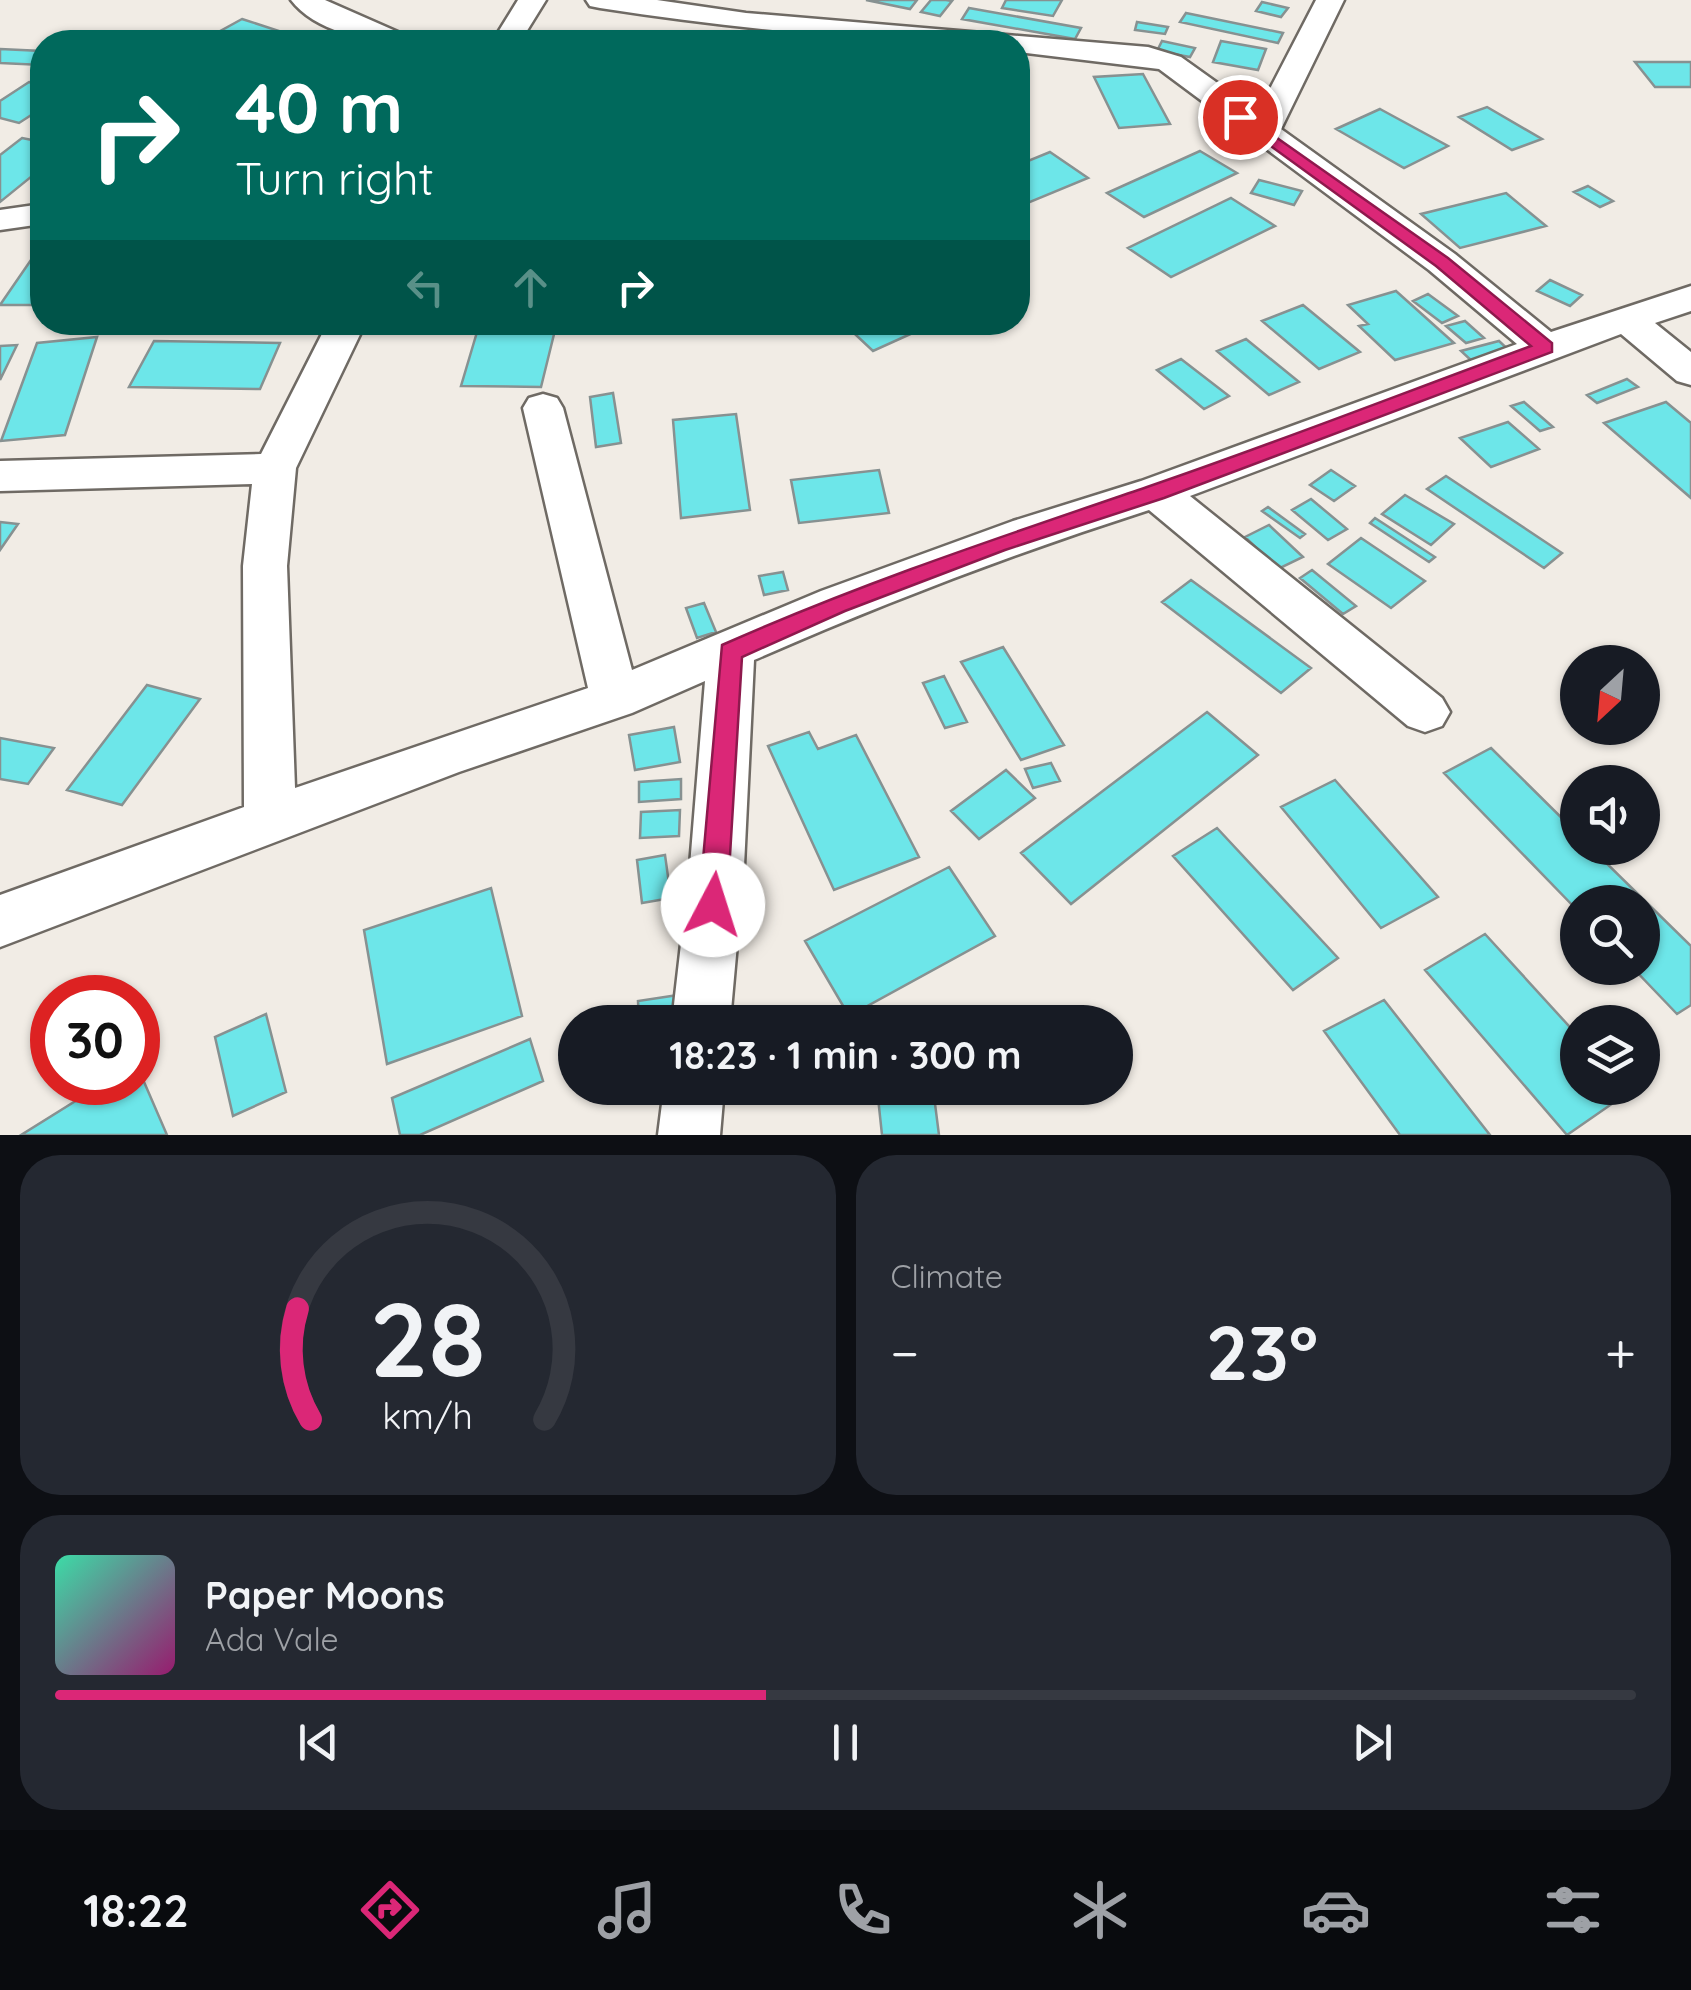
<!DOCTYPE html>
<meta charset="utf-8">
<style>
body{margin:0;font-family:Quicksand,sans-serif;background:#242831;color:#f1f3f6;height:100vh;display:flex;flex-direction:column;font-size:38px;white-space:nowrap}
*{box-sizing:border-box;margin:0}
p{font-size:32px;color:#9ea1a6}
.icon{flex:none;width:55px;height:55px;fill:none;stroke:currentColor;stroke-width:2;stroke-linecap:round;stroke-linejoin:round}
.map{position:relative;height:1135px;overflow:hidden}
.sheet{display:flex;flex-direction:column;gap:20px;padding:20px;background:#0d0f14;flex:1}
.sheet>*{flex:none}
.top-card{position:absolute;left:30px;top:30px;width:1000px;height:305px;border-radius:40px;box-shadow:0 2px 8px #0004;background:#00695c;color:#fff;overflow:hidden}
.needle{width:65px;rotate:206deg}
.buttons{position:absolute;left:1560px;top:645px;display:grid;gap:20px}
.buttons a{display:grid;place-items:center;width:100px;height:100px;border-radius:50%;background:#171b24;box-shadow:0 2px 8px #0004;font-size:50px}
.speed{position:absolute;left:30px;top:975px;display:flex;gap:20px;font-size:50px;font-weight:700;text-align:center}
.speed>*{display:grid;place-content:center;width:130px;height:130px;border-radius:50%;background:#171b24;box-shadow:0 2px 8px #0004;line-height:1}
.speed .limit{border:15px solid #d22;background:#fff;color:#111}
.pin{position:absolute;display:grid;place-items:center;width:85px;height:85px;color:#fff;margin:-42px;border:5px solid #fff;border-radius:50%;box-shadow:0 2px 10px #0007}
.me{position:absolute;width:110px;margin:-55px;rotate:5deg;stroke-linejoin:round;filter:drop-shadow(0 0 8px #0008)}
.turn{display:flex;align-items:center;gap:35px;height:210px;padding:0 40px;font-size:45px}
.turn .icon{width:130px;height:130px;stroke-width:2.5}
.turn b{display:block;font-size:70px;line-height:85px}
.lanes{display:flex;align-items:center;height:95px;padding:0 40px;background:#0003;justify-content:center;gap:50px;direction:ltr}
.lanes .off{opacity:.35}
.big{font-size:75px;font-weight:700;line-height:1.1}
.sheet .tile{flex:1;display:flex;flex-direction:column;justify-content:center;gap:15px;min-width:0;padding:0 35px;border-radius:40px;background:#242831}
.sheet .dial{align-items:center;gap:0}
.dial svg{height:260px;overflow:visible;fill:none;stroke:#363941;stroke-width:7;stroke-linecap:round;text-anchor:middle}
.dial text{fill:#f1f3f6;stroke:none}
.song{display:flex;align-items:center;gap:30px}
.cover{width:120px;height:120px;border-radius:15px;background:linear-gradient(135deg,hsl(160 70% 55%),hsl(320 70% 35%))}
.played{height:10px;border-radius:5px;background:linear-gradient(90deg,#db2777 45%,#363941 45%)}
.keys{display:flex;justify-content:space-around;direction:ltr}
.heat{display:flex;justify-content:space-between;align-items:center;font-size:55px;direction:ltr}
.sheet .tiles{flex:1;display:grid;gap:20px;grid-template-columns:1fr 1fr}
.tile:last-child{grid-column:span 2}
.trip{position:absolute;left:558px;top:1005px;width:575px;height:100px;border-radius:50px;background:#171b24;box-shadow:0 2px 8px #0004;font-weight:700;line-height:100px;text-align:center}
.dock{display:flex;height:160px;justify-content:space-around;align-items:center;background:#090b0e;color:#9ea1a6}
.dock .icon{width:70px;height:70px}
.dock .on{color:#db2777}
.dock b{font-size:45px;color:#f1f3f6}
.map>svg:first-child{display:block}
.building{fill:#6de6e9;stroke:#879191;stroke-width:2.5}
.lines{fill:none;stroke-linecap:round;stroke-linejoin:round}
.minor-casing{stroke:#6f6a64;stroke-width:5}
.minor{fill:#fff;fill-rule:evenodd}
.route{fill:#db2777;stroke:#8e194d;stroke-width:2.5}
</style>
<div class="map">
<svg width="1691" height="1135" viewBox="0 0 1691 1135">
<rect width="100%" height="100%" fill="#f1ece5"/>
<path class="building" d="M866 0H917L910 9Z
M931 0H946L952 1 940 16 921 12Z
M1006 0H1062L1053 16 1002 8Z
M1262 2 1288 8 1281 17 1256 11Z
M969 8 1081 28 1075 39 962 19Z
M1186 13 1283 33 1278 43 1180 22Z
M242 19 279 31 259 42 204 40Z
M1137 22 1168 27 1165 34 1135 30Z
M1162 41 1195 48 1190 57 1157 51Z
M1221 41 1266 49 1258 70 1213 62Z
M0 49 42 51V65L0 63Z
M1635 62H1691V87H1655Z
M1143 74 1170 124 1119 128 1094 77Z
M29 82 42 86V108L19 123 0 118V101Z
M1487 107 1542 139 1512 150 1459 117Z
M1380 109 1448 146 1404 168 1336 129Z
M22 138 42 142V168L0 202V155Z
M1200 151 1237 173 1144 217 1107 193Z
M1050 152 1088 178 1018 207V165Z
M1259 180 1302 191 1294 205 1251 193Z
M1588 186 1613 201 1600 207 1574 192Z
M1506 193 1546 226 1460 248 1421 214Z
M1231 198 1275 226 1171 277 1128 248Z
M33 257H42V305H0Z
M1550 280 1582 295 1570 306 1537 291Z
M1396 291 1454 343 1395 360 1359 326 1368 324 1348 305Z
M1428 294 1458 316 1442 323 1413 301Z
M1303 305 1360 352 1319 369 1262 321Z
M1465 321 1484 338 1466 343 1446 326Z
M480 322H557L541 387 461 386Z
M842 322H937L873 351Z
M97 337 65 435 1 441 37 343Z
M1246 339 1299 382 1269 395 1217 351Z
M154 341 280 343 260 389 129 387Z
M1499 341 1512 353 1474 363 1461 351Z
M17 345 0 380V346Z
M1181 359 1229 396 1204 409 1157 370Z
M1627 379 1638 387 1597 403 1587 395Z
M613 393 621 443 596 447 590 397Z
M1524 402 1553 427 1540 431 1511 406Z
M1666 402 1691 423V498L1604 423Z
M736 414 750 510 681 518 673 420Z
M1508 422 1539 449 1491 467 1460 438Z
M879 470 889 513 799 523 791 480Z
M1331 470 1355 486 1334 501 1310 485Z
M1446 476 1562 553 1544 568 1427 489Z
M1405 495 1454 524 1431 545 1382 514Z
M1311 499 1347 529 1328 540 1292 510Z
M1268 507 1305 534 1300 538 1262 511Z
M1375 518 1435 557 1429 562 1370 523Z
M0 522 18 524 0 550Z
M1269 525 1303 557 1278 569 1245 537Z
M1361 538 1425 581 1391 608 1328 564Z
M1312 570 1356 606 1343 614 1300 578Z
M783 572 788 590 764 595 759 576Z
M1191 580 1311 668 1281 693 1162 602Z
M704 603 716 632 697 638 686 608Z
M1003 647 1064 745 1021 760 961 662Z
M944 676 967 722 945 728 923 683Z
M147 685 200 699 122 805 67 790Z
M1207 712 1258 755 1071 904 1021 853Z
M674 727 680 762 635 770 629 735Z
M809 732 818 749 856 735 919 857 834 890 768 746Z
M0 738 54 748 28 784 0 779Z
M1491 748 1578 834V848H1591L1691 946V1005L1677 1014 1633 968H1642V902H1578V911L1444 773Z
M1051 763 1060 781 1033 788 1025 769Z
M1006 770 1035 798 979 839 951 811Z
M681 779V799L639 802V782Z
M1335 780 1438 897 1381 928 1281 807Z
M680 810 679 836 640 838 641 812Z
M1217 828 1338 958 1293 990 1173 856Z
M665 855 671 898 642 903 637 860Z
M949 867 995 936 849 1016 805 941Z
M491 888 522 1016 387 1064 364 930Z
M1485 934 1578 1036V1088H1624L1629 1092 1567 1135 1425 970Z
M678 995 679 1020 639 1022 638 1001Z
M1384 1000 1490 1135H1400L1324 1031Z
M266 1014 286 1092 233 1116 215 1037Z
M530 1039 543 1081 420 1135H400L392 1098Z
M138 1068 167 1135H21L106 1082H138Z
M877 1088H933L939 1135H882Z"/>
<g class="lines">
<defs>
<path id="minor" d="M291 0H325L407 36 412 42C374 44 316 33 291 0Z
M518 0H546L520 42H492Z
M586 0H657L746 13 1148 47 1181 57 1258 112 1316 0H1344L1281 129 1455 254 1551 332 1691 286V311L1655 323 1691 352V385L1677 381 1621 334 1190 496 1442 698 1450 712 1442 726 1425 732 1408 726 1149 510C1015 553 884 603 754 660L744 866 730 1022H672L690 866 705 681 632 713 459 772 0 947V895L244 807 243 566 252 484 0 491V461L261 454 328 322H366L296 468 287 566 295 788 588 688 523 408 529 398 543 394 557 398 563 408 632 670 821 591 1013 521 1141 481 1517 344 1429 270 1159 69 1018 52V42C872 42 743 30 600 8L590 6Z
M42 204V224L0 230V210Z
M664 1088H724L720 1135H658Z"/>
</defs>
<use href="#minor" class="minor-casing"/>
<use href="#minor" class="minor"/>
</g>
<path class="route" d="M1240 112 1448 258 1552 343V352L1164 498 1005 550 845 611 742 657 727 905 723 914 713 918 703 914 699 905 722 645C864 582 1001 537 1147 487 1276 443 1403 393 1531 346L1436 266 1235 120 1232 117Z"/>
</svg>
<div class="buttons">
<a><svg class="needle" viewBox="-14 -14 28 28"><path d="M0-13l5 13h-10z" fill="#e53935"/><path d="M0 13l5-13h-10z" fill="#9ea1a6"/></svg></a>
<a><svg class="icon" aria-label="sound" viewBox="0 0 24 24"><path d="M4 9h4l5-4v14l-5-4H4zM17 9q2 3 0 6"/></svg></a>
<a><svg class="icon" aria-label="search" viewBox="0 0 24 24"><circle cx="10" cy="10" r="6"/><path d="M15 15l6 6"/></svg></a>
<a><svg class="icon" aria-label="layers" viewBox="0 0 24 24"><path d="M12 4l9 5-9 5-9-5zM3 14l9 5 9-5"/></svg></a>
</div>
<div class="speed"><div class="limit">30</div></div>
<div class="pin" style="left:1240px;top:117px;background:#d93025"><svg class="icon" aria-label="arrive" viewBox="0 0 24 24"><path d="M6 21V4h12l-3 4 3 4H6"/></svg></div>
<svg class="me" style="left:713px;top:905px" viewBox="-20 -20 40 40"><circle r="19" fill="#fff"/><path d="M0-13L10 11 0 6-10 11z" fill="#db2777"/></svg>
<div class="trip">18:23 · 1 min · 300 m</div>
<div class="top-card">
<div class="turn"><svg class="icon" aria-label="right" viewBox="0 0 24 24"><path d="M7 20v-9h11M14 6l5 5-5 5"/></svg><div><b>40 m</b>Turn right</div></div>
<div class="lanes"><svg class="icon off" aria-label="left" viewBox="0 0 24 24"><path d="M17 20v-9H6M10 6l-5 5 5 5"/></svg><svg class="icon off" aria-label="ahead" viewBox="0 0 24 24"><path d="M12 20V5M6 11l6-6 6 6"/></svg><svg class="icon" aria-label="right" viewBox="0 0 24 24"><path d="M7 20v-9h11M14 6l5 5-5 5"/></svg></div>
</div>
</div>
<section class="sheet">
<div class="tiles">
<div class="tile dial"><svg viewBox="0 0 100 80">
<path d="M14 69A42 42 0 1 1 86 69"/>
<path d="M14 69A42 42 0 0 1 10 35" stroke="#db2777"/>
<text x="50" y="56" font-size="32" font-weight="700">28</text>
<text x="50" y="72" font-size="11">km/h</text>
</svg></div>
<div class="tile"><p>Climate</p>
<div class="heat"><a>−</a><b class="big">23°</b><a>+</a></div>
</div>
<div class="tile">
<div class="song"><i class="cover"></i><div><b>Paper Moons</b><p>Ada Vale</p></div></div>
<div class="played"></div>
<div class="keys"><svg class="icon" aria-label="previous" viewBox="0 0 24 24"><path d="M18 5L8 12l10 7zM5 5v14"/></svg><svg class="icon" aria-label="pause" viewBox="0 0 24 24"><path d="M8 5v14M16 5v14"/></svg><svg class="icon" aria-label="next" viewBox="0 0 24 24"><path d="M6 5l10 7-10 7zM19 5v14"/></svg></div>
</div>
</div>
</section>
<nav class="dock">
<b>18:22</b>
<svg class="icon on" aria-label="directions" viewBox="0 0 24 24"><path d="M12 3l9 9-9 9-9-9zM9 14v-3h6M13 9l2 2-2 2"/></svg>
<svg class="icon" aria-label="music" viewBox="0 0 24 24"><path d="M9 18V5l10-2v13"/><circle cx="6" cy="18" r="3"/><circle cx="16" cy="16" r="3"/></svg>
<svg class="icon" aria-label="phone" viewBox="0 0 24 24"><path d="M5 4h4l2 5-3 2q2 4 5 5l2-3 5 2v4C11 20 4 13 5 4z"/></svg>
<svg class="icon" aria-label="climate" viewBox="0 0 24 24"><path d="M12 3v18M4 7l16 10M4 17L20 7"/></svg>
<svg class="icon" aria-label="car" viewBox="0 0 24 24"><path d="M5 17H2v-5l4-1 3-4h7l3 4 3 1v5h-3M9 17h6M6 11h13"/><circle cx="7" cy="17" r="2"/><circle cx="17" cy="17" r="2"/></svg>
<svg class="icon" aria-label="filters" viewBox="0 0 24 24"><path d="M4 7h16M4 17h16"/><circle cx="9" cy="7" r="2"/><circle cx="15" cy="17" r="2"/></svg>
</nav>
